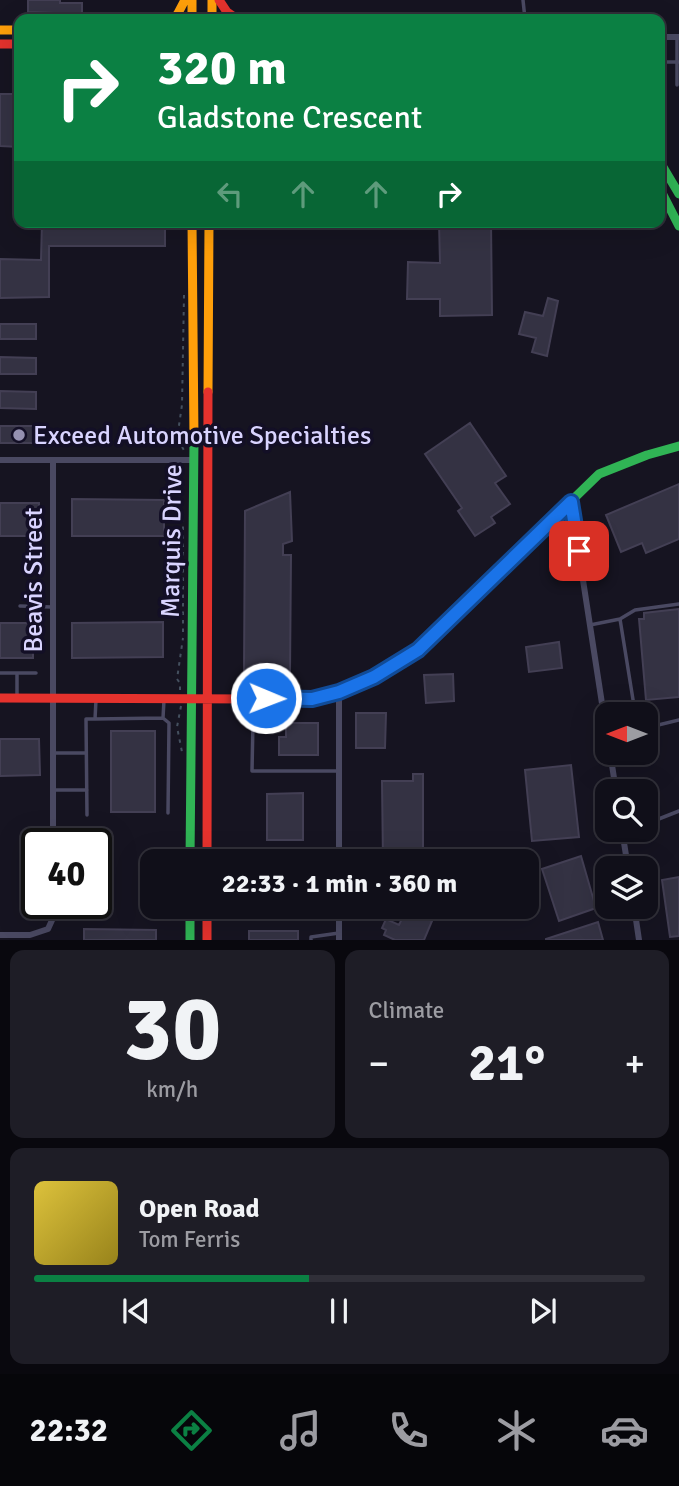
<!DOCTYPE html>
<meta charset="utf-8">
<style>
body{margin:0;font-family:Signika,sans-serif;background:#1e1d26;color:#f1f3f6;height:100vh;display:flex;flex-direction:column;font-size:26px;white-space:nowrap}
*{box-sizing:border-box;margin:0}
p{font-size:23px;color:#9c9ca2}
.icon{flex:none;width:38px;height:38px;fill:none;stroke:currentColor;stroke-width:2;stroke-linecap:round;stroke-linejoin:round}
.map{position:relative;height:940px;overflow:hidden}
.details{display:flex;flex-direction:column;gap:10px;padding:10px;background:#09080e;flex:1}
.details>*{flex:none}
.hud{position:absolute;left:14px;top:14px;width:651px;height:214px;border-radius:14px;box-shadow:0 7px 28px #0002,0 0 0 2px #302f38;background:#0b8043;color:#fff;overflow:hidden}
.needle{width:46px;rotate:270deg}
.controls{position:absolute;left:595px;top:702px;display:grid;gap:14px}
.controls a{display:grid;place-items:center;width:63px;height:63px;border-radius:14px;background:#100f19;box-shadow:0 7px 28px #0002,0 0 0 2px #302f38;font-size:35px}
.speed{position:absolute;left:21px;top:828px;display:flex;gap:14px;font-size:35px;font-weight:700;text-align:center}
.speed>*{display:grid;place-content:center;width:91px;height:91px;border-radius:50%;background:#100f19;box-shadow:0 7px 28px #0002,0 0 0 2px #302f38;line-height:1}
.speed .limit{border:4px solid #111;border-radius:10px;background:#fff;color:#111}
.pin{position:absolute;display:grid;place-items:center;width:60px;height:60px;color:#fff;margin:-30px;border-radius:14px;box-shadow:0 4px 10px #0006}
.me{position:absolute;width:77px;margin:-38px;rotate:91deg;stroke-linejoin:round;filter:drop-shadow(0 0 5px #0008)}
.turn{display:flex;align-items:center;gap:24px;height:147px;padding:0 28px;font-size:32px}
.turn .icon{width:91px;height:91px;stroke-width:2.5}
.turn b{display:block;font-size:49px;line-height:60px}
.lanes{display:flex;align-items:center;height:66px;padding:0 28px;background:#0003;justify-content:center;gap:35px;direction:ltr}
.lanes .off{opacity:.35}
.big{font-size:52px;font-weight:700;line-height:1.1}
.details .tile{flex:1;display:flex;flex-direction:column;justify-content:center;gap:10px;min-width:0;padding:0 24px;border-radius:14px;background:#1e1d26}
.details .dial{align-items:center;gap:0}
.dial b{font-size:91px;line-height:1}
.song{display:flex;align-items:center;gap:21px}
.cover{width:84px;height:84px;border-radius:10px;background:linear-gradient(135deg,hsl(50 70% 55%),hsl(50 70% 35%))}
.played{height:7px;border-radius:4px;background:linear-gradient(90deg,#0b8043 45%,#302f38 45%)}
.keys{display:flex;justify-content:space-around;direction:ltr}
.heat{display:flex;justify-content:space-between;align-items:center;font-size:38px;direction:ltr}
.details .tiles{flex:1;display:grid;gap:10px;grid-template-columns:1fr 1fr}
.tile:last-child{grid-column:span 2}
.trip{position:absolute;left:140px;top:849px;width:399px;height:70px;border-radius:14px;background:#100f19;box-shadow:0 7px 28px #0002,0 0 0 2px #302f38;font-weight:700;line-height:70px;text-align:center}
.tab-bar{display:flex;height:112px;justify-content:space-around;align-items:center;background:#06060a;color:#9c9ca2}
.tab-bar .icon{width:49px;height:49px}
.tab-bar .current{color:#0b8043}
.tab-bar b{font-size:32px;color:#f1f3f6}
.map>svg:first-child{display:block}
.building{fill:#343243;stroke:#433f54;stroke-width:2}
.lines{fill:none;stroke-linecap:round;stroke-linejoin:round}
.path{stroke:#44505f;stroke-width:2;stroke-dasharray:3.5 5;stroke-linecap:butt}
.lane{stroke:#4a4962;stroke-width:3.5}
.street{stroke:#4a4962;stroke-width:6}
.fast{stroke:#30b455;stroke-width:9}
.slow{stroke:#ff9f0a;stroke-width:9}
.jam{stroke:#e5322d;stroke-width:9}
.route-casing{stroke:#114b97;stroke-width:18}
.route{stroke:#1a73e8;stroke-width:12}
.poi-dot{fill:#9591b1;stroke:#130f26;stroke-width:2.5}
.labels{text-anchor:middle;stroke-width:7;stroke-linejoin:round;paint-order:stroke}
.poi-label{font-size:26px;fill:#d9d4ff;stroke:#130f26;text-anchor:start}
.street-label{font-size:26px;fill:#d9d4ff;stroke:#130f26}
</style>
<div class="map">
<svg width="679" height="940" viewBox="0 0 679 940">
<rect width="100%" height="100%" fill="#161421"/>
<path class="building" d="M28 0H60V3H82V14L28 12Z
M0 94H19V147L0 146Z
M42 222H165V246H49V297L0 298V259L41 260Z
M439 222H491L492 315 440 316V299H407L408 262 440 263Z
M548 298 558 301 547 356 532 352 536 338 519 334 525 312 543 316Z
M0 324H36V339H0Z
M0 357 36 358V374H0Z
M0 391 36 392V409L0 408Z
M470 423 506 476 495 483 510 504 491 517 495 523 475 536 458 511 462 508 425 454Z
M0 426H37V443H0Z
M679 484V539L646 553 642 543 621 552 606 515Z
M290 492 292 541 283 544V555H291L290 674H244L245 511Z
M72 499 164 500V536H72Z
M0 503H39V536H0Z
M679 609V697L646 700 639 619H644V613Z
M163 622V657L72 658V623Z
M0 623H33V658H0Z
M559 642 562 668 529 672 526 647Z
M453 674 454 701 426 703 424 675Z
M356 713H386L385 748H356Z
M286 723H318V755H279V737H286Z
M111 731H155V812H111Z
M0 739H39L40 775 0 776Z
M571 765 579 837 532 841 525 770Z
M413 774H423V861H383L382 781H413Z
M303 793V840H267V794Z
M581 856 596 908 559 921 542 869Z
M679 877V936L670 937 662 880Z
M406 910 432 921 424 940H395L384 935 386 930 382 928 386 919 399 925Z
M598 922 603 940H546V939Z
M84 929 156 930V940H84Z
M249 931H298V940H249Z"/>
<g class="lines">
<path class="path" d="M184 295 182 405 178 432 179 442 185 452
M183 632V527L178 482 183 468
M180 690V683L177 679 183 638
M181 706 177 727 182 752"/>
<path class="lane" d="M523 0 525 19
M677 37V85
M660 62H679
M20 606 52 607
M620 619 635 610 679 604
M590 625 620 619 635 712 626 714
M0 673H36
M17 673V696
M164 700 163 718 169 723 168 813
M95 719 163 718
M253 721 252 771H339
M646 728 679 720
M53 753H86
M54 790H87
M87 815 86 719H95L96 700
M646 824 679 811
M311 940V937L339 933"/>
<path class="street" d="M660 37H679
M0 460H194
M53 461V844
M571 502 607 736
M339 692V861
M610 752 616 791
M622 830 628 868
M339 906V940
M634 906 639 940
M0 935H30L48 929 53 918V903"/>
<path class="fast" d="M660 162 679 194
M660 189 679 226
M264 699H312L339 692 374 677 418 650 599 474 647 455 679 446
M190 861 194 439
M190 906V940"/>
<path class="slow" d="M192 0V19
M212 0V19
M170 19 177 15 185 0
M0 30H19
M192 222 194 439
M208 392 209 222"/>
<path class="jam" d="M219 0 227 12 237 19
M0 44H19
M0 698 264 699
M207 861 208 392
M207 906V940"/>
</g>
<g class="lines">
<defs>
<path id="route" d="M266 698 312 699 339 692 374 677 418 650 571 502 579 551"/>
</defs>
<use href="#route" class="route-casing"/>
<use href="#route" class="route"/>
</g>
<circle class="poi-dot" cx="19" cy="435" r="7"/>
<g class="labels">
<g class="poi-label">
<text x="33" y="444">Exceed Automotive Specialties</text>
</g>
<g class="street-label">
<text transform="translate(171 541) rotate(-89)" y="9">Marquis Drive</text>
<text transform="translate(33 580) rotate(-90)" y="9">Beavis Street</text>
</g>
</g>
</svg>
<div class="controls">
<a><svg class="needle" viewBox="-14 -14 28 28"><path d="M0-13l5 13h-10z" fill="#e53935"/><path d="M0 13l5-13h-10z" fill="#9c9ca2"/></svg></a>
<a><svg class="icon" aria-label="search" viewBox="0 0 24 24"><circle cx="10" cy="10" r="6"/><path d="M15 15l6 6"/></svg></a>
<a><svg class="icon" aria-label="layers" viewBox="0 0 24 24"><path d="M12 4l9 5-9 5-9-5zM3 14l9 5 9-5"/></svg></a>
</div>
<div class="speed"><div class="limit">40</div></div>
<div class="pin" style="left:579px;top:551px;background:#d93025"><svg class="icon" aria-label="arrive" viewBox="0 0 24 24"><path d="M6 21V4h12l-3 4 3 4H6"/></svg></div>
<svg class="me" style="left:266px;top:698px" viewBox="-20 -20 40 40"><circle r="17" fill="#1a73e8" stroke="#fff" stroke-width="3"/><path d="M0-11L8 9 0 5-8 9z" fill="#fff"/></svg>
<div class="trip">22:33 · 1 min · 360 m</div>
<div class="hud">
<div class="turn"><svg class="icon" aria-label="right" viewBox="0 0 24 24"><path d="M7 20v-9h11M14 6l5 5-5 5"/></svg><div><b>320 m</b>Gladstone Crescent</div></div>
<div class="lanes"><svg class="icon off" aria-label="left" viewBox="0 0 24 24"><path d="M17 20v-9H6M10 6l-5 5 5 5"/></svg><svg class="icon off" aria-label="ahead" viewBox="0 0 24 24"><path d="M12 20V5M6 11l6-6 6 6"/></svg><svg class="icon off" aria-label="ahead" viewBox="0 0 24 24"><path d="M12 20V5M6 11l6-6 6 6"/></svg><svg class="icon" aria-label="right" viewBox="0 0 24 24"><path d="M7 20v-9h11M14 6l5 5-5 5"/></svg></div>
</div>
</div>
<section class="details">
<div class="tiles">
<div class="tile dial"><b>30</b><p>km/h</p></div>
<div class="tile"><p>Climate</p>
<div class="heat"><a>−</a><b class="big">21°</b><a>+</a></div>
</div>
<div class="tile">
<div class="song"><i class="cover"></i><div><b>Open Road</b><p>Tom Ferris</p></div></div>
<div class="played"></div>
<div class="keys"><svg class="icon" aria-label="previous" viewBox="0 0 24 24"><path d="M18 5L8 12l10 7zM5 5v14"/></svg><svg class="icon" aria-label="pause" viewBox="0 0 24 24"><path d="M8 5v14M16 5v14"/></svg><svg class="icon" aria-label="next" viewBox="0 0 24 24"><path d="M6 5l10 7-10 7zM19 5v14"/></svg></div>
</div>
</div>
</section>
<nav class="tab-bar">
<b>22:32</b>
<svg class="icon current" aria-label="directions" viewBox="0 0 24 24"><path d="M12 3l9 9-9 9-9-9zM9 14v-3h6M13 9l2 2-2 2"/></svg>
<svg class="icon" aria-label="music" viewBox="0 0 24 24"><path d="M9 18V5l10-2v13"/><circle cx="6" cy="18" r="3"/><circle cx="16" cy="16" r="3"/></svg>
<svg class="icon" aria-label="phone" viewBox="0 0 24 24"><path d="M5 4h4l2 5-3 2q2 4 5 5l2-3 5 2v4C11 20 4 13 5 4z"/></svg>
<svg class="icon" aria-label="climate" viewBox="0 0 24 24"><path d="M12 3v18M4 7l16 10M4 17L20 7"/></svg>
<svg class="icon" aria-label="car" viewBox="0 0 24 24"><path d="M5 17H2v-5l4-1 3-4h7l3 4 3 1v5h-3M9 17h6M6 11h13"/><circle cx="7" cy="17" r="2"/><circle cx="17" cy="17" r="2"/></svg>
</nav>
